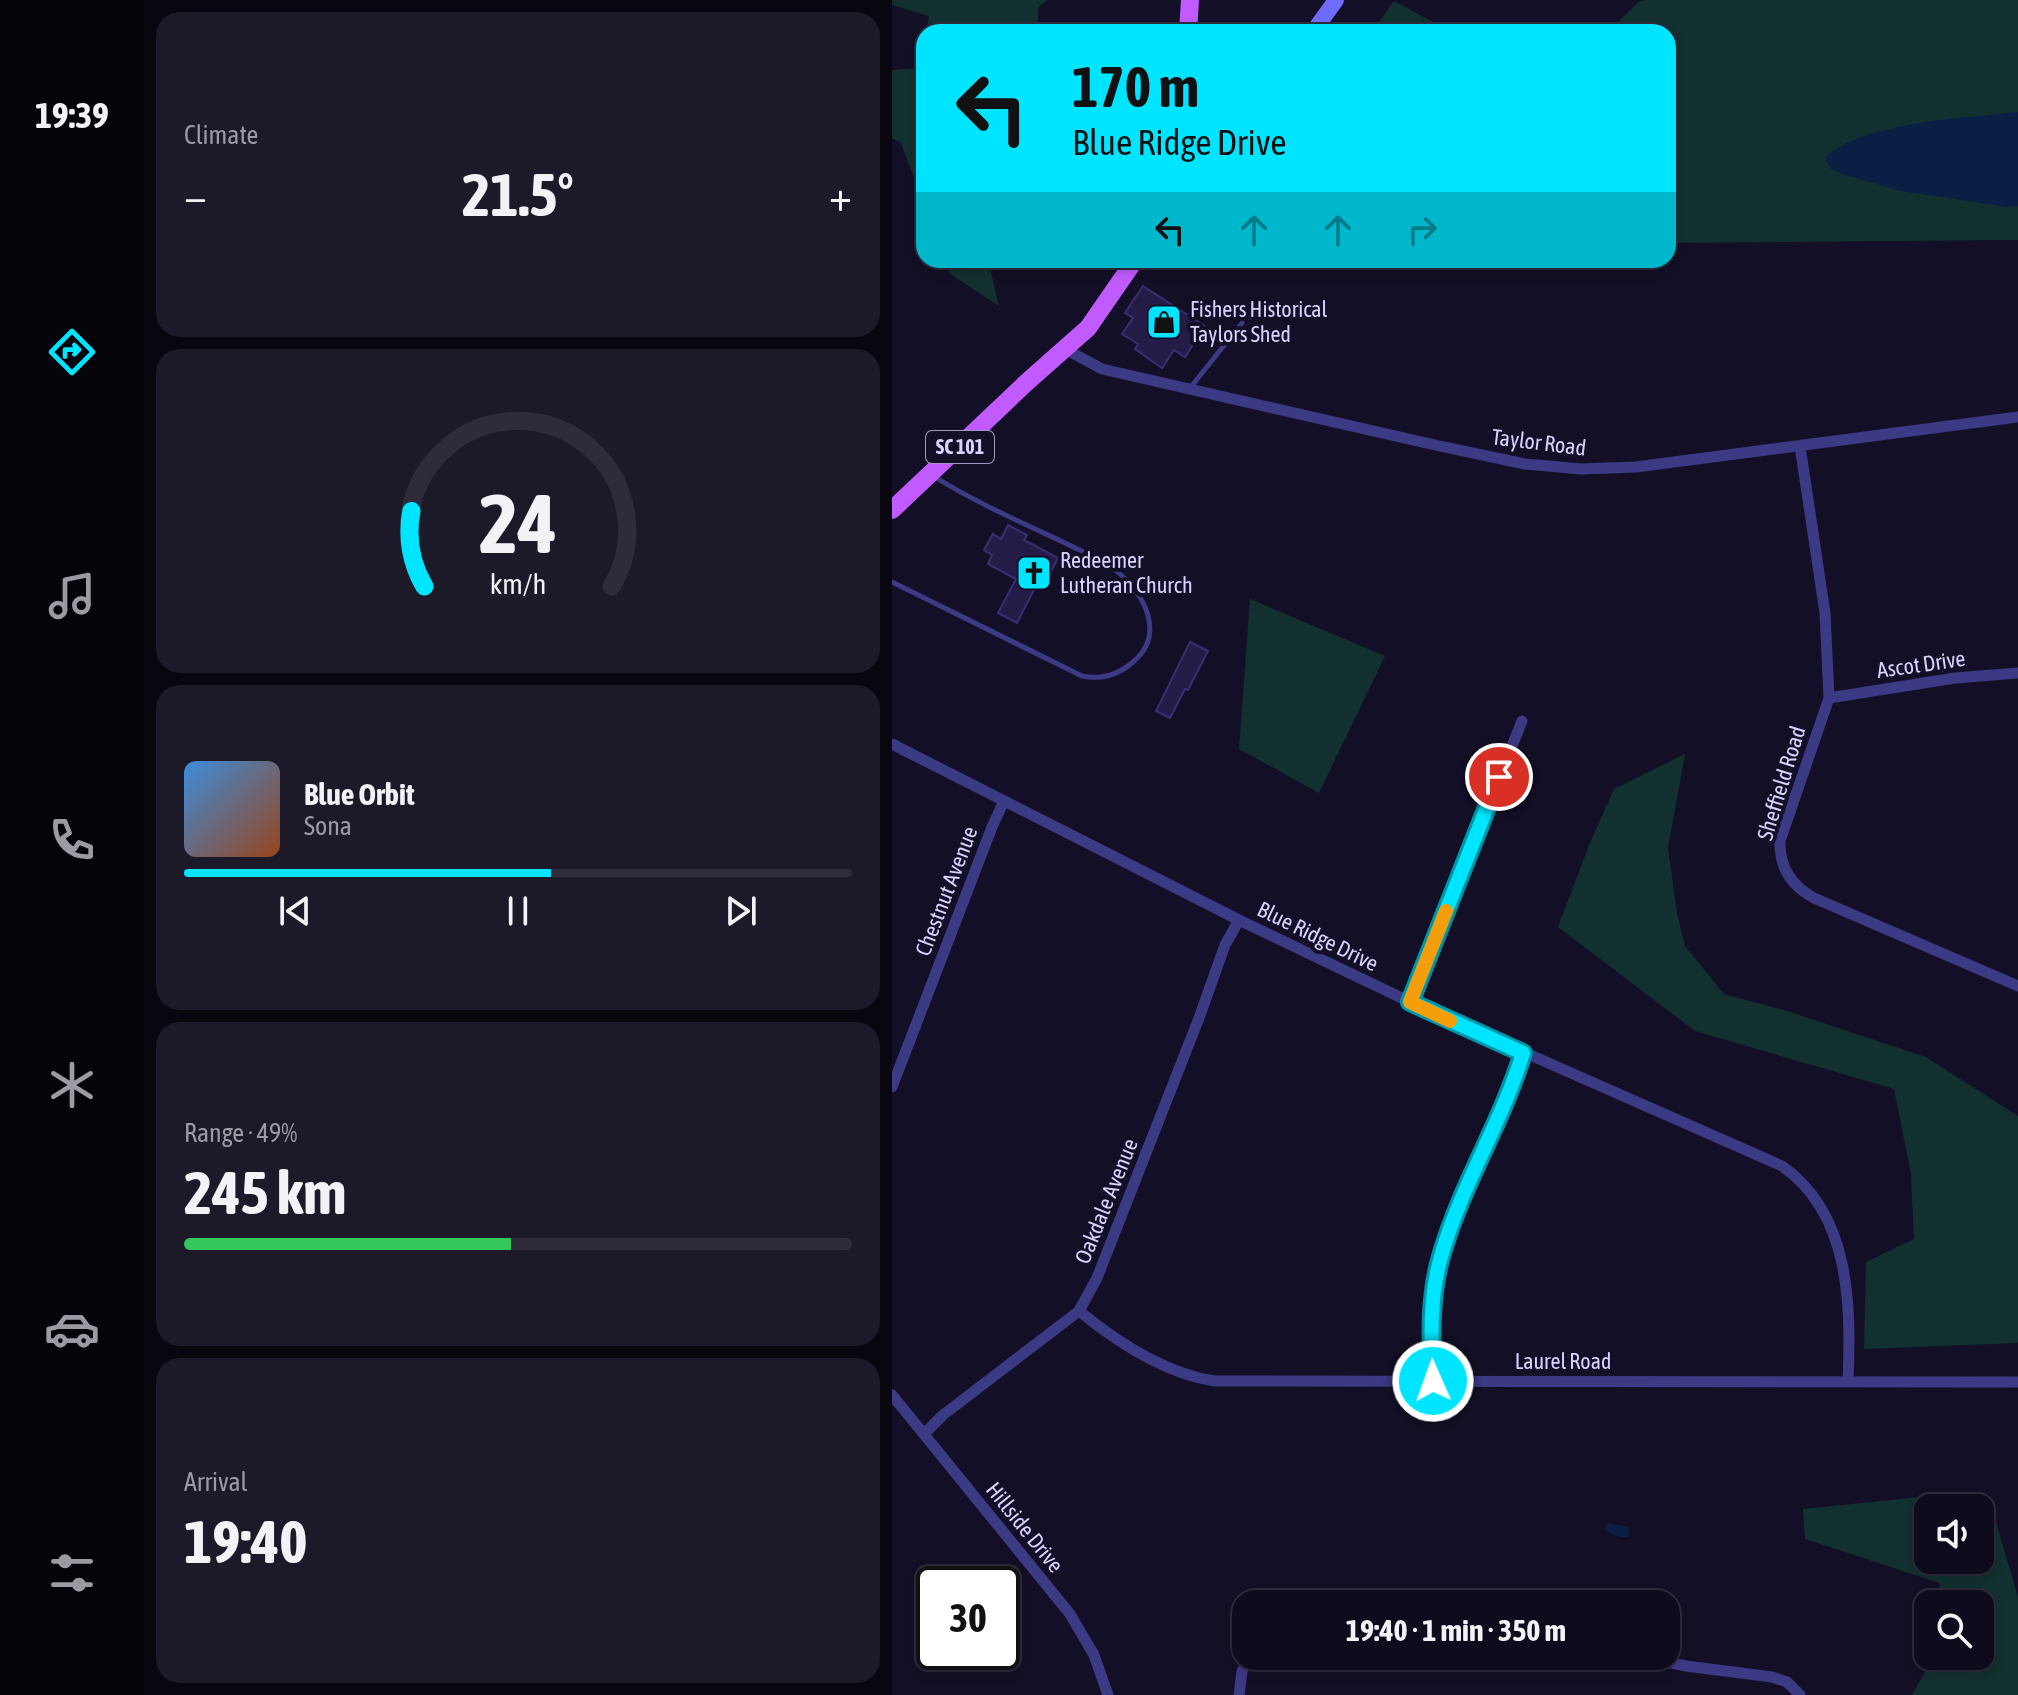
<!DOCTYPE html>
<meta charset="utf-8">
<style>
body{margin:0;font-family:"Asap Condensed",sans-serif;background:#1c1929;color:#f1f3f6;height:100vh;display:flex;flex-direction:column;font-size:30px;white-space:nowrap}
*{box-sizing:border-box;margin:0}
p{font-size:26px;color:#9b9ba3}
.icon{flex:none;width:44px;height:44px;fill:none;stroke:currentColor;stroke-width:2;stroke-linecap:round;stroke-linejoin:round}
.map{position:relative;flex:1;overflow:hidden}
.details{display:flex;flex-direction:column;gap:12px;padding:12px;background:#08060f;width:748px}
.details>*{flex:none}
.guide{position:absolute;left:24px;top:24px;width:760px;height:244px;border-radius:24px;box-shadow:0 4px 12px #0003,0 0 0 2px #2e2b3b;background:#00e5ff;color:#111;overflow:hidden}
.fabs{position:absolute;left:1022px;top:1494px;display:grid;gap:16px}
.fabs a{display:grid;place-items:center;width:80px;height:80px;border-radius:16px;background:#0e0b1c;box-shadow:0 4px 12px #0003,0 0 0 2px #2e2b3b;font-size:40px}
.speed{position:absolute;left:24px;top:1566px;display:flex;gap:16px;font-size:40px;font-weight:700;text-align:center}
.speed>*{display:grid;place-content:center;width:104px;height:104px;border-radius:50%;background:#0e0b1c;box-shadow:0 4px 12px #0003,0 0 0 2px #2e2b3b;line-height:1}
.speed .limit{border:4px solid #111;border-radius:12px;background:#fff;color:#111}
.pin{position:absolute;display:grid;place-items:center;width:68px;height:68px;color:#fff;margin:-34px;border:4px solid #fff;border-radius:50%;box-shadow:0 2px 8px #0007}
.me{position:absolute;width:88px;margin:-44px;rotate:358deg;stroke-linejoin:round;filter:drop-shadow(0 0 6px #0008)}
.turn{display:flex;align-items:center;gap:28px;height:168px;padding:0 24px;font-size:36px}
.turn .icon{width:104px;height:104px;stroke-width:2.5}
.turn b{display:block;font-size:56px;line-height:68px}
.lanes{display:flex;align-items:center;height:76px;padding:0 24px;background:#0003;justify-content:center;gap:40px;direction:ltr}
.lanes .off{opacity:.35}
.big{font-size:60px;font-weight:700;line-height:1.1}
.details .widget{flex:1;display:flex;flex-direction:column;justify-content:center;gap:12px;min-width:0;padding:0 28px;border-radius:24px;background:#1c1929}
.details .dial{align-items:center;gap:0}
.dial svg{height:208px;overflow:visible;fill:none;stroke:#2e2b3b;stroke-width:7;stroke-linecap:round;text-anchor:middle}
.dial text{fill:#f1f3f6;stroke:none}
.song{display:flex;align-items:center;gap:24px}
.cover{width:96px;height:96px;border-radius:12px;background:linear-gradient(135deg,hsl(210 70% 55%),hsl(20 70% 35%))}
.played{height:8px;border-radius:4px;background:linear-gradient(90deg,#00e5ff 55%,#2e2b3b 55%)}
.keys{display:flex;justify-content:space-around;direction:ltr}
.heat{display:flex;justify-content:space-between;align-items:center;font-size:44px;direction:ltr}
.charge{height:12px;border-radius:6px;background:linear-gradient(90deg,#34c759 49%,#2e2b3b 0)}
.trip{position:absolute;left:340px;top:1590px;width:448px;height:80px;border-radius:24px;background:#0e0b1c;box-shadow:0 4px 12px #0003,0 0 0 2px #2e2b3b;font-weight:700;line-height:80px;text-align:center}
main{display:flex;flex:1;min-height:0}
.dock{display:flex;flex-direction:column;width:144px;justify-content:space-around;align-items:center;background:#06040b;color:#9b9ba3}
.dock .icon{width:56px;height:56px}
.dock .selected{color:#00e5ff}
.dock b{font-size:36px;color:#f1f3f6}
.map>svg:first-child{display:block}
.green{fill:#12302f;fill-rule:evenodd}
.water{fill:#0a1f44}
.building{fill:#241b47;stroke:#3b2d73;stroke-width:2}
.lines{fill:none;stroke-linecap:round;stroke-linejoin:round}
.service{stroke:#3d3a85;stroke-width:5}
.minor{stroke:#3d3a85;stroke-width:11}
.secondary{stroke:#6f6bff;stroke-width:16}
.primary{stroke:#c25bff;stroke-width:18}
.route-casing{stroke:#0095a6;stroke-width:20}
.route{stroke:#00e5ff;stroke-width:14}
.slow{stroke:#f59e0b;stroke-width:14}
.labels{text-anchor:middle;stroke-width:8;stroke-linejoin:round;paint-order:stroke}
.shield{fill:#130f26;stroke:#9e99be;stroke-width:2}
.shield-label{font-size:20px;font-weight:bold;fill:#d9d4ff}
.poi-label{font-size:22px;fill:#d9d4ff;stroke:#130f26;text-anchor:start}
.street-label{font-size:22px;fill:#d9d4ff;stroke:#130f26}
</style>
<main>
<nav class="dock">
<b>19:39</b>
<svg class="icon selected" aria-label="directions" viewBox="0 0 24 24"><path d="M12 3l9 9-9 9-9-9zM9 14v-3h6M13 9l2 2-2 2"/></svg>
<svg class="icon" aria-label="music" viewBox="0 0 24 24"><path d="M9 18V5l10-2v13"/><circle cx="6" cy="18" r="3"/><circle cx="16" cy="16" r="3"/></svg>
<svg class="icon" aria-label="phone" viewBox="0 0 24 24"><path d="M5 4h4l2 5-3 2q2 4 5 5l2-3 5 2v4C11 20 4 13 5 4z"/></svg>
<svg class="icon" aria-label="climate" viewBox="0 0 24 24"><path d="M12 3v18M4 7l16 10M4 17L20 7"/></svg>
<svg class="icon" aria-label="car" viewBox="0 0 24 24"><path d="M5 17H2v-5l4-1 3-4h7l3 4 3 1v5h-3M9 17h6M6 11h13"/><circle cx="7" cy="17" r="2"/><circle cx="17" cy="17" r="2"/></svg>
<svg class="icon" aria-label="filters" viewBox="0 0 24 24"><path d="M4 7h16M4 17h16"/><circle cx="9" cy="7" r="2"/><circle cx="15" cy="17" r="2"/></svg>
</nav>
<section class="details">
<div class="widget"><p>Climate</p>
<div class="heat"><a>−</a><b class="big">21.5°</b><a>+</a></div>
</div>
<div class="widget dial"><svg viewBox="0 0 100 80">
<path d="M14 69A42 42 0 1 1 86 69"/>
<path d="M14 69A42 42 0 0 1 9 40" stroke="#00e5ff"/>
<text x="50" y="56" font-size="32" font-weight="700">24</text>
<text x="50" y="72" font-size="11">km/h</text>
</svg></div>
<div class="widget">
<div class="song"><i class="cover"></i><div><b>Blue Orbit</b><p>Sona</p></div></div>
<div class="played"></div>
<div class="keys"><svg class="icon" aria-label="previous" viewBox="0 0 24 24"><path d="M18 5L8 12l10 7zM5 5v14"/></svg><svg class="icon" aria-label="pause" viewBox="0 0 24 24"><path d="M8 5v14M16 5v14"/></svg><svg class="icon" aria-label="next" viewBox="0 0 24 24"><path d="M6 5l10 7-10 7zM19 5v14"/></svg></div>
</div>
<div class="widget"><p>Range · 49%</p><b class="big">245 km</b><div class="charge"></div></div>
<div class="widget"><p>Arrival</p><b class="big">19:40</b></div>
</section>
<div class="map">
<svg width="1126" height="1695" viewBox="0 0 1126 1695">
<rect width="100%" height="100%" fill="#130f26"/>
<path class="green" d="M0 0H156L146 8V32H34L37 16 0 5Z
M753 0H1126V240L776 243V32H715L748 1Z
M502 1 560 32H480Z
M32 43V205L9 143 0 138V70L27 68Z
M52 260H96L107 306 58 274Z
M358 599 493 656 427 793 347 749Z
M793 754 776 848 785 913 793 946 832 994 892 1010 1034 1057 1126 1116V1343L972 1349 974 1262 1022 1239 1019 1174 1002 1089 803 1031 666 927 697 845 722 789Z
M1057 1494 1097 1498 1126 1597V1695H1020L1042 1656H1088V1604H1046L1048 1583 913 1539 911 1509ZM1036 1508H1088V1560H1036Z"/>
<path class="water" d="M1126 112V206L1116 207 1009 191 953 175 939 169 933 158C968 122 1075 118 1126 112Z
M716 1523 737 1527 736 1537C731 1539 717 1534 713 1529Z"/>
<path class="building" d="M251 286 313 326 293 357 282 350 270 368 243 349 246 344 230 334 241 318 233 313Z
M116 525 135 535 132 540 166 558 153 583 147 580 125 623 106 613 124 579 96 564 100 555 92 550 101 534 109 539Z
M298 642 316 651 296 690 293 689 278 718 264 711Z"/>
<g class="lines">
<path class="service" d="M298 388 350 323
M0 582 190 676C209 680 226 675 241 662 273 635 254 597 228 574 211 559 188 551 169 541 126 521 83 502 43 477"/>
<path class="minor" d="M173 349 210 369 543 445 633 464 689 469 744 467 1126 417
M908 446 933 613 937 698 888 841C887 867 900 886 922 898L1126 986
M937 698 1063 678 1126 673
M0 744 347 920 518 1002 890 1166C959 1214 959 1306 956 1381
M518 1002 630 721
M0 1087 100 827 112 801
M187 1311C225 1342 273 1374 323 1381L1126 1382
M541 1381C539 1338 537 1294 550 1253 570 1184 610 1122 631 1053
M0 1395 178 1614 202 1655 216 1695
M32 1434 51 1415 187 1311 205 1278 307 1018 333 945 347 920
M746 1656 794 1666 880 1677 895 1682 908 1695
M347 1695 350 1671 359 1656"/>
<path class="secondary" d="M421 32 444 0"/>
<path class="primary" d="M296 32 298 0
M0 510 135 382 196 328 243 260"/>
</g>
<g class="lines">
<defs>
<path id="route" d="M541 1381C539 1338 537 1295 550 1253 570 1184 610 1122 631 1053L518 1002 607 777"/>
</defs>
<use href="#route" class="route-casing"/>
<use href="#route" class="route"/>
<path class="slow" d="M554 911 518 1002 558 1021"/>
</g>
<defs>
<symbol id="shop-square" viewBox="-11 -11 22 22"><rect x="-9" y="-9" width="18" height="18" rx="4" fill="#00e5ff" stroke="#130f26"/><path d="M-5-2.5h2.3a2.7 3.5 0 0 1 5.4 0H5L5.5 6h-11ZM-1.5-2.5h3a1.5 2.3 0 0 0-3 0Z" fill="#111"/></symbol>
<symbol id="church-square" viewBox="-11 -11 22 22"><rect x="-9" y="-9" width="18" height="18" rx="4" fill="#00e5ff" stroke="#130f26"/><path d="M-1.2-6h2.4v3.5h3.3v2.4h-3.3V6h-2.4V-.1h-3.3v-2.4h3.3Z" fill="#111"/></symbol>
</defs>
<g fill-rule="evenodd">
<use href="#shop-square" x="252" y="302" width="40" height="40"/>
<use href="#church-square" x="122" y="553" width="40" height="40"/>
</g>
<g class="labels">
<rect class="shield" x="34" y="431" width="68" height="32" rx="6"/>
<g class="shield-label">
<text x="68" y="454">SC 101</text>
</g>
<g class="poi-label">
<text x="298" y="317">Fishers Historical<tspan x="298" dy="25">Taylors Shed</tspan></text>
<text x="168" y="568">Redeemer<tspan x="168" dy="25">Lutheran Church</tspan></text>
</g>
<g class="street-label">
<text transform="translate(647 442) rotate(7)" y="8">Taylor Road</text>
<text transform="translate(1029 664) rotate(-8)" y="8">Ascot Drive</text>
<text transform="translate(889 783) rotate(-73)" y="8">Sheffield Road</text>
<text transform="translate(54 891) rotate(-69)" y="8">Chestnut Avenue</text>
<text transform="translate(426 936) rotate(26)" y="8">Blue Ridge Drive</text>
<text transform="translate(214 1201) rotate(-68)" y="8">Oakdale Avenue</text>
<text x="671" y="1369">Laurel Road</text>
<text transform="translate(133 1527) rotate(51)" y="8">Hillside Drive</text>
</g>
</g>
</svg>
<div class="fabs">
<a><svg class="icon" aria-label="sound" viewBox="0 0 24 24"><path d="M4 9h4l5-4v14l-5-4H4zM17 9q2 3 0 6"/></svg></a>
<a><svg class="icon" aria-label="search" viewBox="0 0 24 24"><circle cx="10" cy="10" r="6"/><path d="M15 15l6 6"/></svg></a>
</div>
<div class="speed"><div class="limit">30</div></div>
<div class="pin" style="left:607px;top:777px;background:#d93025"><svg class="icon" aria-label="arrive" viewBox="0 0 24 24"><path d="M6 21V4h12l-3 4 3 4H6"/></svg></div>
<svg class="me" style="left:541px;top:1381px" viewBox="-20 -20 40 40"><circle r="17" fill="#00e5ff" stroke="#fff" stroke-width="3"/><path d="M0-11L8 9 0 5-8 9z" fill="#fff"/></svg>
<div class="trip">19:40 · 1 min · 350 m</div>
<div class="guide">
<div class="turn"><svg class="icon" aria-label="left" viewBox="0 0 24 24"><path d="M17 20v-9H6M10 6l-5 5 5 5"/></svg><div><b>170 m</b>Blue Ridge Drive</div></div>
<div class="lanes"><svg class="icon" aria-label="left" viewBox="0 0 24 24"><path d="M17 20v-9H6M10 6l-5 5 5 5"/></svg><svg class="icon off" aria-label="ahead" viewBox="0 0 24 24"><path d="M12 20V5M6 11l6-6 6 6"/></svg><svg class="icon off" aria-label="ahead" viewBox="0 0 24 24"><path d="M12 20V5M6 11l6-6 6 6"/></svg><svg class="icon off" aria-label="right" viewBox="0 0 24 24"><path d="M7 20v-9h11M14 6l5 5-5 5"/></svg></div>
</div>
</div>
</main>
